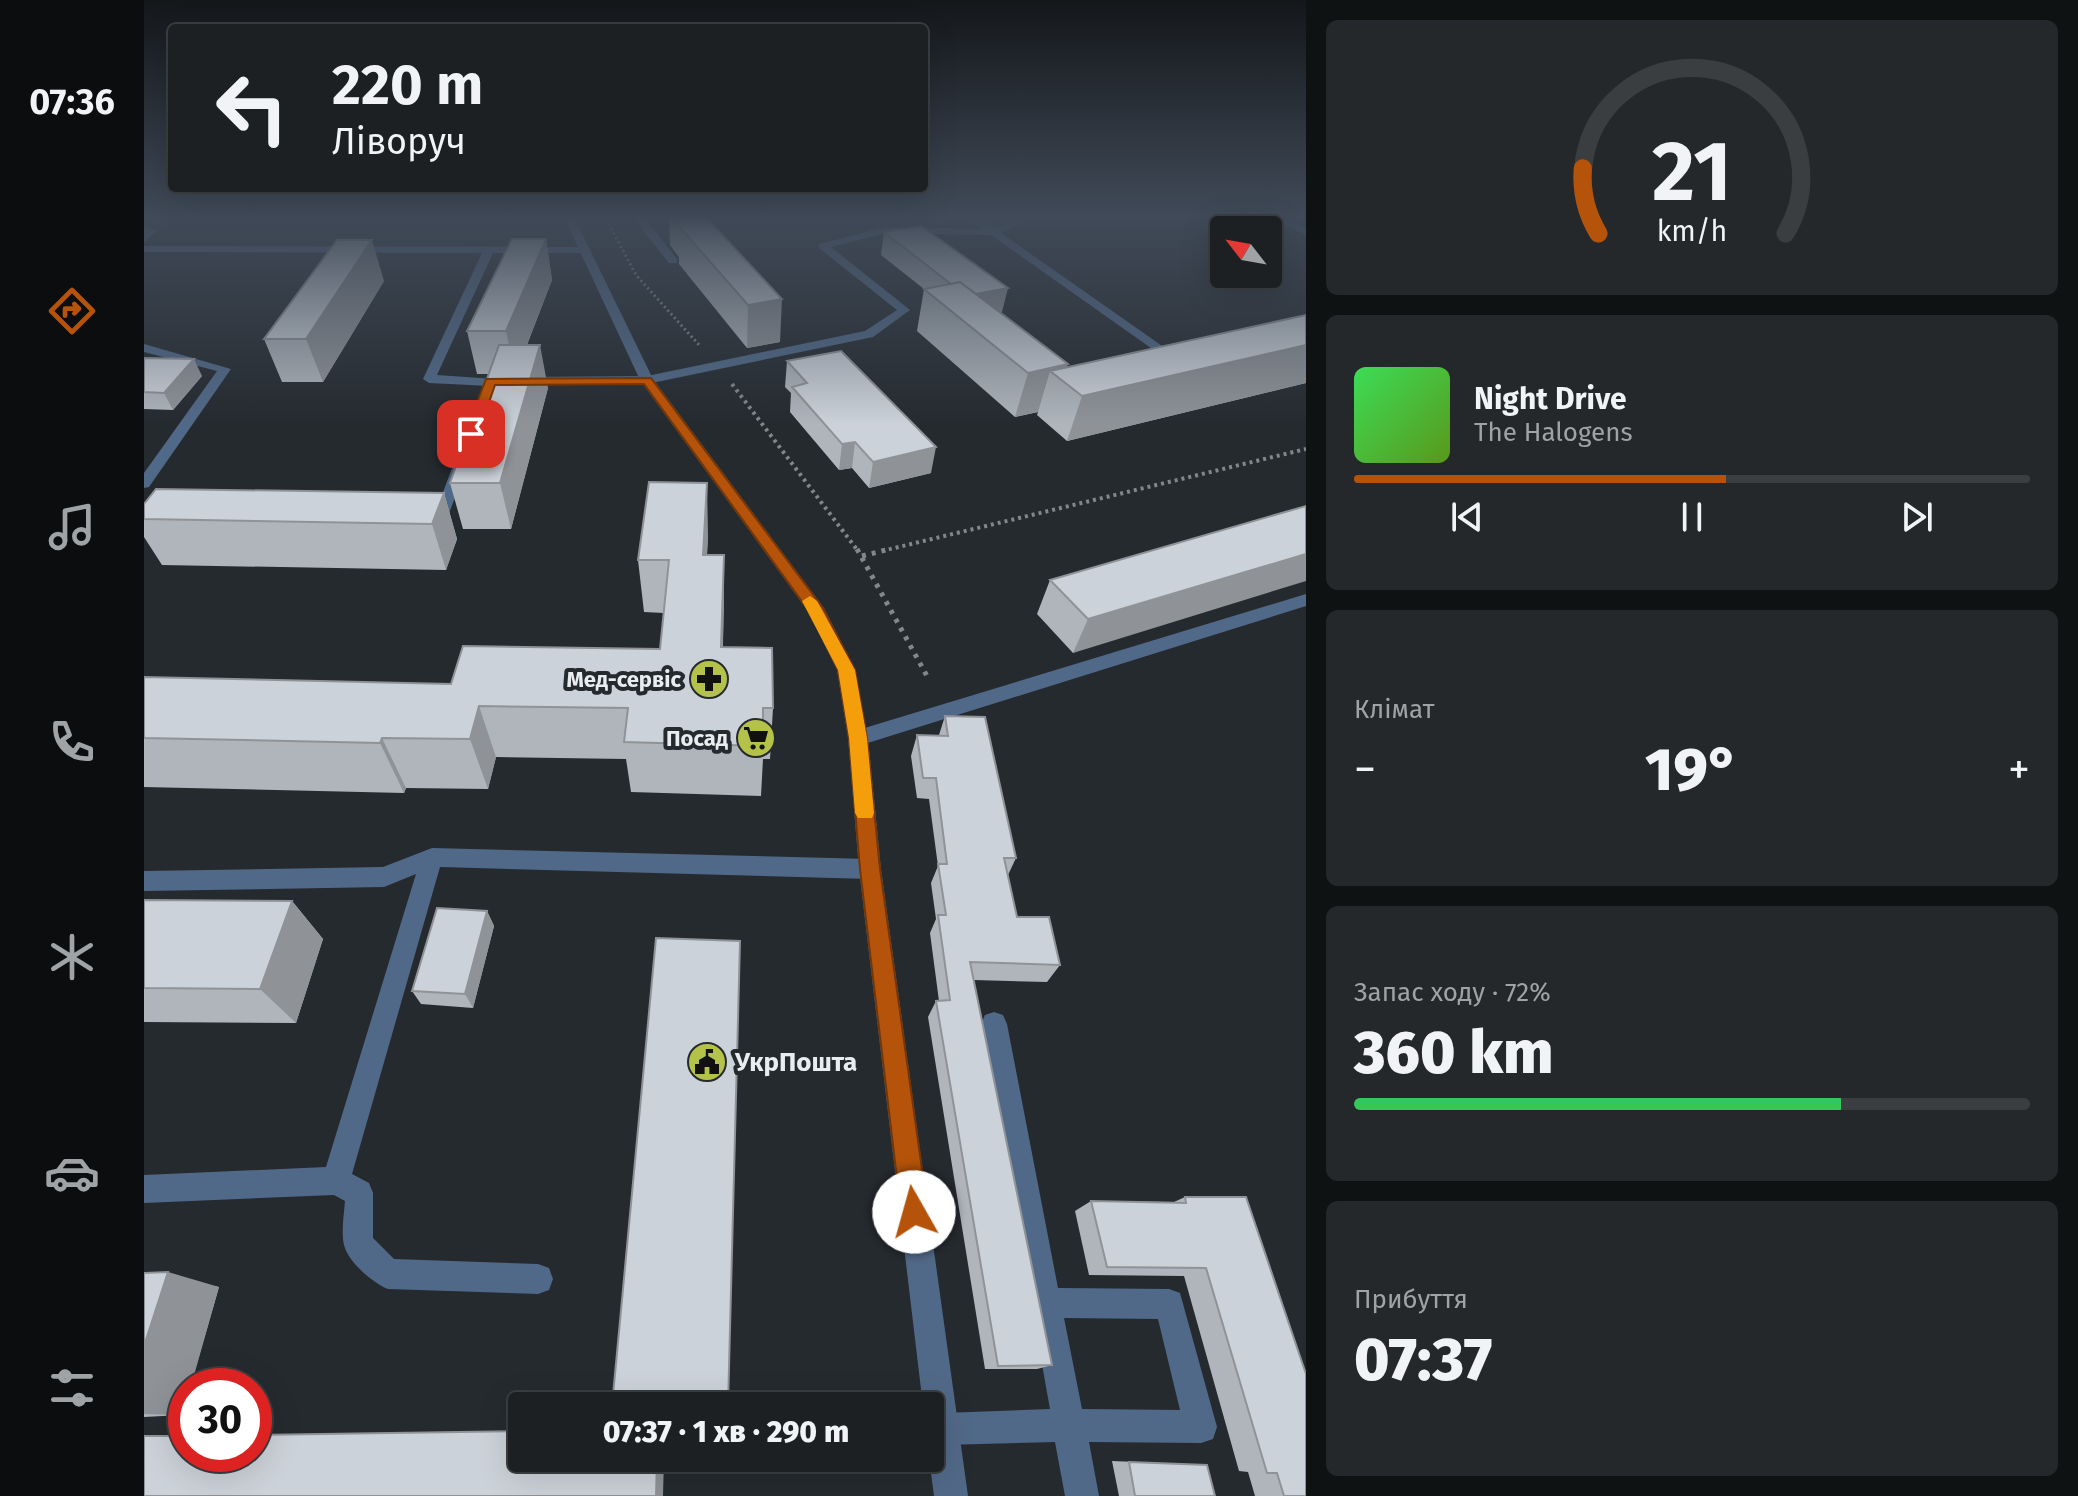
<!DOCTYPE html>
<html lang="uk">
<meta charset="utf-8">
<style>
body{margin:0;font-family:"Fira Sans",sans-serif;background:#25282b;color:#f1f3f6;height:100vh;display:flex;flex-direction:column;font-size:30px;white-space:nowrap}
*{box-sizing:border-box;margin:0}
p{font-size:26px;color:#a0a3a6}
.icon{flex:none;width:44px;height:44px;fill:none;stroke:currentColor;stroke-width:2;stroke-linecap:round;stroke-linejoin:round}
.map{position:relative;flex:1;overflow:hidden}
.panel{display:flex;flex-direction:column;gap:20px;padding:20px;background:#0f1213;width:772px}
.panel>*{flex:none}
.top-card{position:absolute;left:24px;top:24px;width:760px;height:168px;border-radius:8px;box-shadow:0 8px 32px #0002,0 0 0 2px #3a3e41;background:#1c2023;color:#f1f3f6;overflow:hidden}
.needle{width:52px;rotate:301deg}
.fabs{position:absolute;left:1066px;top:216px;display:grid;gap:16px}
.fabs a{display:grid;place-items:center;width:72px;height:72px;border-radius:8px;background:#1c2023;box-shadow:0 8px 32px #0002,0 0 0 2px #3a3e41;font-size:40px}
.speed{position:absolute;left:24px;top:1368px;display:flex;gap:16px;font-size:40px;font-weight:700;text-align:center}
.speed>*{display:grid;place-content:center;width:104px;height:104px;border-radius:50%;background:#1c2023;box-shadow:0 8px 32px #0002,0 0 0 2px #3a3e41;line-height:1}
.speed .limit{border:12px solid #d22;background:#fff;color:#111}
.pin{position:absolute;display:grid;place-items:center;width:68px;height:68px;color:#fff;margin:-34px;border-radius:16px;box-shadow:0 4px 12px #0006}
.me{position:absolute;width:88px;margin:-44px;rotate:353deg;stroke-linejoin:round;filter:drop-shadow(0 0 6px #0008)}
.turn{display:flex;align-items:center;gap:28px;height:168px;padding:0 32px;font-size:36px}
.turn .icon{width:104px;height:104px;stroke-width:2.5}
.turn b{display:block;font-size:56px;line-height:68px}
.big{font-size:60px;font-weight:800;line-height:1.1}
.panel .tile{flex:1;display:flex;flex-direction:column;justify-content:center;gap:12px;min-width:0;padding:0 28px;border-radius:12px;background:#25282b}
.panel .dial{align-items:center;gap:0}
.dial svg{height:208px;overflow:visible;fill:none;stroke:#3a3e41;stroke-width:7;stroke-linecap:round;text-anchor:middle}
.dial text{fill:#f1f3f6;stroke:none}
.song{display:flex;align-items:center;gap:24px}
.cover{width:96px;height:96px;border-radius:12px;background:linear-gradient(135deg,hsl(130 70% 55%),hsl(90 70% 35%))}
.played{height:8px;border-radius:4px;background:linear-gradient(90deg,#b45309 55%,#3a3e41 55%)}
.keys{display:flex;justify-content:space-around;direction:ltr}
.heat{display:flex;justify-content:space-between;align-items:center;font-size:44px;direction:ltr}
.charge{height:12px;border-radius:6px;background:linear-gradient(90deg,#34c759 72%,#3a3e41 0)}
.trip{position:absolute;left:364px;top:1392px;width:436px;height:80px;border-radius:8px;background:#1c2023;box-shadow:0 8px 32px #0002,0 0 0 2px #3a3e41;font-weight:800;line-height:80px;text-align:center}
main{display:flex;flex:1;min-height:0}
.tab-bar{display:flex;flex-direction:column;width:144px;justify-content:space-around;align-items:center;background:#0b0d0e;color:#a0a3a6}
.tab-bar .icon{width:56px;height:56px}
.tab-bar .on{color:#b45309}
.tab-bar b{font-size:36px;color:#f1f3f6}
.map>svg:first-child{display:block}
.lines{fill:none;stroke-linecap:round;stroke-linejoin:round}
.path-far2{stroke:#83878b;stroke-width:3;stroke-dasharray:2 3;stroke-linecap:butt}
.path-far1{stroke:#83878b;stroke-width:4;stroke-dasharray:3 4;stroke-linecap:butt}
.path{stroke:#83878b;stroke-width:5;stroke-dasharray:4 6;stroke-linecap:butt}
.service{fill:#516988;fill-rule:evenodd}
.minor{fill:#516988;fill-rule:evenodd}
.wall{fill:#afb5bb}
.shaded-wall{fill:#8f9398}
.building{fill:#ccd2d9;stroke:#8f9398;stroke-width:2}
.route{fill:#b45309;stroke:#753606;stroke-width:2}
.slow{fill:#f59e0b}
.labels{text-anchor:middle;stroke-width:8;stroke-linejoin:round;paint-order:stroke}
.poi-label{font-size:22px;font-weight:bold;fill:#eaedf0;stroke:#252a2f;text-anchor:end}
.near-poi-label{font-size:26px;font-weight:bold;fill:#eaedf0;stroke:#252a2f;text-anchor:start}
</style>
<main>
<nav class="tab-bar">
<b>07:36</b>
<svg class="icon on" aria-label="directions" viewBox="0 0 24 24"><path d="M12 3l9 9-9 9-9-9zM9 14v-3h6M13 9l2 2-2 2"/></svg>
<svg class="icon" aria-label="music" viewBox="0 0 24 24"><path d="M9 18V5l10-2v13"/><circle cx="6" cy="18" r="3"/><circle cx="16" cy="16" r="3"/></svg>
<svg class="icon" aria-label="phone" viewBox="0 0 24 24"><path d="M5 4h4l2 5-3 2q2 4 5 5l2-3 5 2v4C11 20 4 13 5 4z"/></svg>
<svg class="icon" aria-label="climate" viewBox="0 0 24 24"><path d="M12 3v18M4 7l16 10M4 17L20 7"/></svg>
<svg class="icon" aria-label="car" viewBox="0 0 24 24"><path d="M5 17H2v-5l4-1 3-4h7l3 4 3 1v5h-3M9 17h6M6 11h13"/><circle cx="7" cy="17" r="2"/><circle cx="17" cy="17" r="2"/></svg>
<svg class="icon" aria-label="filters" viewBox="0 0 24 24"><path d="M4 7h16M4 17h16"/><circle cx="9" cy="7" r="2"/><circle cx="15" cy="17" r="2"/></svg>
</nav>
<div class="map">
<svg width="1162" height="1496" viewBox="0 0 1162 1496">
<rect width="100%" height="100%" fill="#252a2f"/>
<g class="lines">
<path class="path-far2" d="M460 215 492 275 556 346"/>
<path class="path-far1" d="M588 384 714 551
M738 551 1162 449"/>
<path class="path" d="M713 549 783 676
M718 556 746 549"/>
<path class="service" d="M193 215H428L429 217 424 220 198 218Z
M487 215H498L533 259V263H525Z
M820 215H832L851 228 881 215H895L857 233 1041 362 1031 365 847 235 742 233 687 247 766 310 729 337 503 384 376 385 369 381 376 377 503 376 721 331 753 310 675 248V244L742 227 838 229Z
M1120 215H1134L1162 228V235Z
M0 225 13 231 0 242Z
M0 246 439 247 444 250 439 253H349L293 375 351 379 353 382 346 386 285 383 279 379 338 253 0 252Z
M0 344 87 369 5 487 0 488V473L73 371 0 352Z
M317 459 324 463 304 516H279V510L293 508 310 463Z
M1162 594V606L714 746 707 743 704 738 707 733 714 730Z
M288 848 726 859 734 862 737 869 734 876 726 879 296 867 208 1174 225 1183 229 1193V1238L250 1259 394 1264 405 1268 409 1279 405 1290 394 1294 244 1289C229 1283 204 1262 200 1245 197 1232 200 1214 201 1201L190 1195 0 1203V1175L182 1167 272 874 240 887 0 891V871L239 867Z
M850 1012 859 1015 863 1024 914 1288 1025 1289 1036 1293 1073 1427 1069 1439 1057 1443 945 1442 955 1496H921L911 1442 799 1445 786 1437 787 1417 799 1413 906 1409 837 1024 841 1015ZM920 1318 1014 1319 1036 1410 938 1409Z"/>
<path class="minor" d="M419 215H429L509 379 680 608 711 670 724 738 737 869 824 1496H790L785 1458 786 1406H779L715 869 704 738 693 670 666 614 496 380Z"/>
</g>
<path class="wall" d="M525 215H560L636 342 603 348 535 264V257L526 245Z
M740 232 858 312 856 313 924 364 922 367 1162 315V383L923 441 893 415 894 412 871 417 773 331 780 289 737 255Z
M402 239 408 280 383 345 404 388 367 529H319L306 483 345 374H333L323 331Z
M240 281 179 382H138L120 339Z
M0 358 58 376 29 410 0 409Z
M643 361 787 473 725 488 708 468 695 470 646 412 647 393 641 387Z
M300 493 313 539 302 570 18 565 0 537V504Z
M1162 506 929 653 893 614 906 580Z
M564 535 563 555H580L579 647 629 708 626 759H619L617 796 487 792 482 759 352 757 344 789 262 788 260 793 0 787V677L307 684 516 649 520 613 500 612 494 560Z
M801 716 872 858 864 875 873 917 916 965 903 982 830 980 908 1365 893 1369H841L784 1017 792 1001H795L786 933 792 919 787 883 794 866 785 799 773 798 767 756 773 735H795Z
M0 900 148 901 179 939 152 1023 0 1022Z
M343 911 350 926 329 1008 277 1004 268 991Z
M1041 1197 1162 1496H1111L1104 1472 1095 1471 1040 1276 945 1275 931 1211 947 1201 1030 1202Z
M0 1273 75 1287 38 1415 0 1417Z
M968 1461 1043 1464 1071 1496H975Z"/>
<path class="shaded-wall" d="M733 215H760L732 220Z
M402 239 408 280 371 375 362 331Z
M228 240 240 281 179 382 162 339Z
M864 288 858 312 818 320 824 296Z
M638 299 636 342 603 348 604 305Z
M396 345 404 388 367 529 356 483Z
M1162 345V383L923 441 938 396Z
M50 359 58 376 29 410 20 393Z
M924 364 918 380 906 371 894 412 871 417 884 373Z
M711 442 708 468 695 470 698 444Z
M792 447 787 473 725 488 729 462Z
M563 483 564 535 560 607 559 555Z
M300 493 313 539 302 570 288 524Z
M1162 554V581L929 653 944 619Z
M580 555V608L577 699V647Z
M335 706 352 757 344 789 326 739Z
M238 738 262 788 260 793 236 743Z
M148 901 179 939 152 1023 116 989Z
M343 911 350 926 329 1008 321 994Z
M24 1272 75 1287 47 1386H42V1402L38 1415 0 1414V1346Z
M513 1458H520L519 1496H512Z"/>
<path class="building" d="M532 215H560L638 299 604 305 534 225V218Z
M777 226 864 288 832 294 816 282 807 284 740 232Z
M368 239H402L362 331H323Z
M193 240H228L162 339H120Z
M816 282 924 364 884 373 780 289Z
M1162 315V345L938 396 906 371Z
M355 345H396L356 483H306Z
M697 351 792 447 729 462 711 442 698 444 648 387 663 383 643 361Z
M0 358 50 359 20 393 0 392Z
M505 482 563 483 559 555H580L577 647 628 648 629 708H619V746L480 742 484 708 335 706 326 739 238 738 236 743 0 738V677L307 684 319 646 516 649 525 560H494Z
M12 489 300 493 288 524 0 519V504Z
M1162 506V554L944 619 906 580Z
M801 716 841 717 872 858H860L873 917H905L916 965 826 962 908 1365 854 1366 792 1001 806 1000 794 915H802L794 864H803L792 778H779L773 735 804 736Z
M0 900 148 901 116 989 0 988Z
M293 908 343 911 321 994 268 991Z
M512 938 596 941 584 1406H468Z
M1041 1197H1102L1162 1374V1496H1140L1133 1473H1123L1062 1268 963 1267 947 1201 1042 1203Z
M24 1272 0 1346V1273Z
M378 1431V1458H513L512 1496H0V1436H42V1454H110V1435Z
M985 1462 1063 1465 1071 1496H991Z"/>
<linearGradient id="sky" x2="0" y2="1"><stop stop-color="#14171a"/><stop offset="0.51" stop-color="#404a58"/><stop offset="1" stop-color="#404a58" stop-opacity="0"/></linearGradient>
<rect width="1162" height="425" fill="url(#sky)"/>
<path class="route" d="M507 378 679 608 711 670 723 738 736 869 784 1212 780 1221 770 1225 761 1221 757 1212 716 869 705 738 694 670 667 614 500 384 351 385 334 434 327 438 321 434 342 379Z"/>
<path class="slow" d="M666 596 673 601 711 670 723 738 730 813 728 818H714L711 813 705 738 694 670 658 601Z"/>
<defs>
<symbol id="pharmacy-disc" viewBox="-11 -11 22 22"><circle r="9.5" fill="#b4c24a" stroke="#252a2f"/><path d="M-2-6h4v4h4v4h-4v4h-4v-4h-4v-4h4Z" fill="#111"/></symbol>
<symbol id="supermarket-disc" viewBox="-11 -11 22 22"><circle r="9.5" fill="#b4c24a" stroke="#252a2f"/><path d="M-6-5.5h2.5l.6 2H6L4.5 2H-2.5L-4.4-4H-6ZM-1.5 3.2a1.3 1.3 0 1 0 .1 0ZM3 3.2a1.3 1.3 0 1 0 .1 0Z" fill="#111"/></symbol>
<symbol id="civic-disc" viewBox="-11 -11 22 22"><circle r="9.5" fill="#b4c24a" stroke="#252a2f"/><path d="M-.6-6.5H3V-4.5H.6V-3L4-1V1h2V6H-6V1h2V-1L-.6-3ZM-1.2 2.5V6h2.4V2.5Z" fill="#111"/></symbol>
</defs>
<g fill-rule="evenodd">
<use href="#pharmacy-disc" x="543" y="657" width="44" height="44"/>
<use href="#supermarket-disc" x="590" y="716" width="44" height="44"/>
<use href="#civic-disc" x="541" y="1040" width="44" height="44"/>
</g>
<g class="labels">
<g class="poi-label">
<text x="537" y="687">Мед-сервіс</text>
<text x="584" y="746">Посад</text>
</g>
<g class="near-poi-label">
<text x="591" y="1071">УкрПошта</text>
</g>
</g>
</svg>
<div class="fabs">
<a><svg class="needle" viewBox="-14 -14 28 28"><path d="M0-13l5 13h-10z" fill="#e53935"/><path d="M0 13l5-13h-10z" fill="#a0a3a6"/></svg></a>
</div>
<div class="speed"><div class="limit">30</div></div>
<div class="pin" style="left:327px;top:434px;background:#d93025"><svg class="icon" aria-label="arrive" viewBox="0 0 24 24"><path d="M6 21V4h12l-3 4 3 4H6"/></svg></div>
<svg class="me" style="left:770px;top:1212px" viewBox="-20 -20 40 40"><circle r="19" fill="#fff"/><path d="M0-13L10 11 0 6-10 11z" fill="#b45309"/></svg>
<div class="trip">07:37 · 1 хв · 290 m</div>
<div class="top-card">
<div class="turn"><svg class="icon" aria-label="left" viewBox="0 0 24 24"><path d="M17 20v-9H6M10 6l-5 5 5 5"/></svg><div><b>220 m</b>Ліворуч</div></div>
</div>
</div>
<section class="panel">
<div class="tile dial"><svg viewBox="0 0 100 80">
<path d="M14 69A42 42 0 1 1 86 69"/>
<path d="M14 69A42 42 0 0 1 8 44" stroke="#b45309"/>
<text x="50" y="56" font-size="32" font-weight="700">21</text>
<text x="50" y="72" font-size="11">km/h</text>
</svg></div>
<div class="tile">
<div class="song"><i class="cover"></i><div><b>Night Drive</b><p>The Halogens</p></div></div>
<div class="played"></div>
<div class="keys"><svg class="icon" aria-label="previous" viewBox="0 0 24 24"><path d="M18 5L8 12l10 7zM5 5v14"/></svg><svg class="icon" aria-label="pause" viewBox="0 0 24 24"><path d="M8 5v14M16 5v14"/></svg><svg class="icon" aria-label="next" viewBox="0 0 24 24"><path d="M6 5l10 7-10 7zM19 5v14"/></svg></div>
</div>
<div class="tile"><p>Клімат</p>
<div class="heat"><a>−</a><b class="big">19°</b><a>+</a></div>
</div>
<div class="tile"><p>Запас ходу · 72%</p><b class="big">360 km</b><div class="charge"></div></div>
<div class="tile"><p>Прибуття</p><b class="big">07:37</b></div>
</section>
</main>
